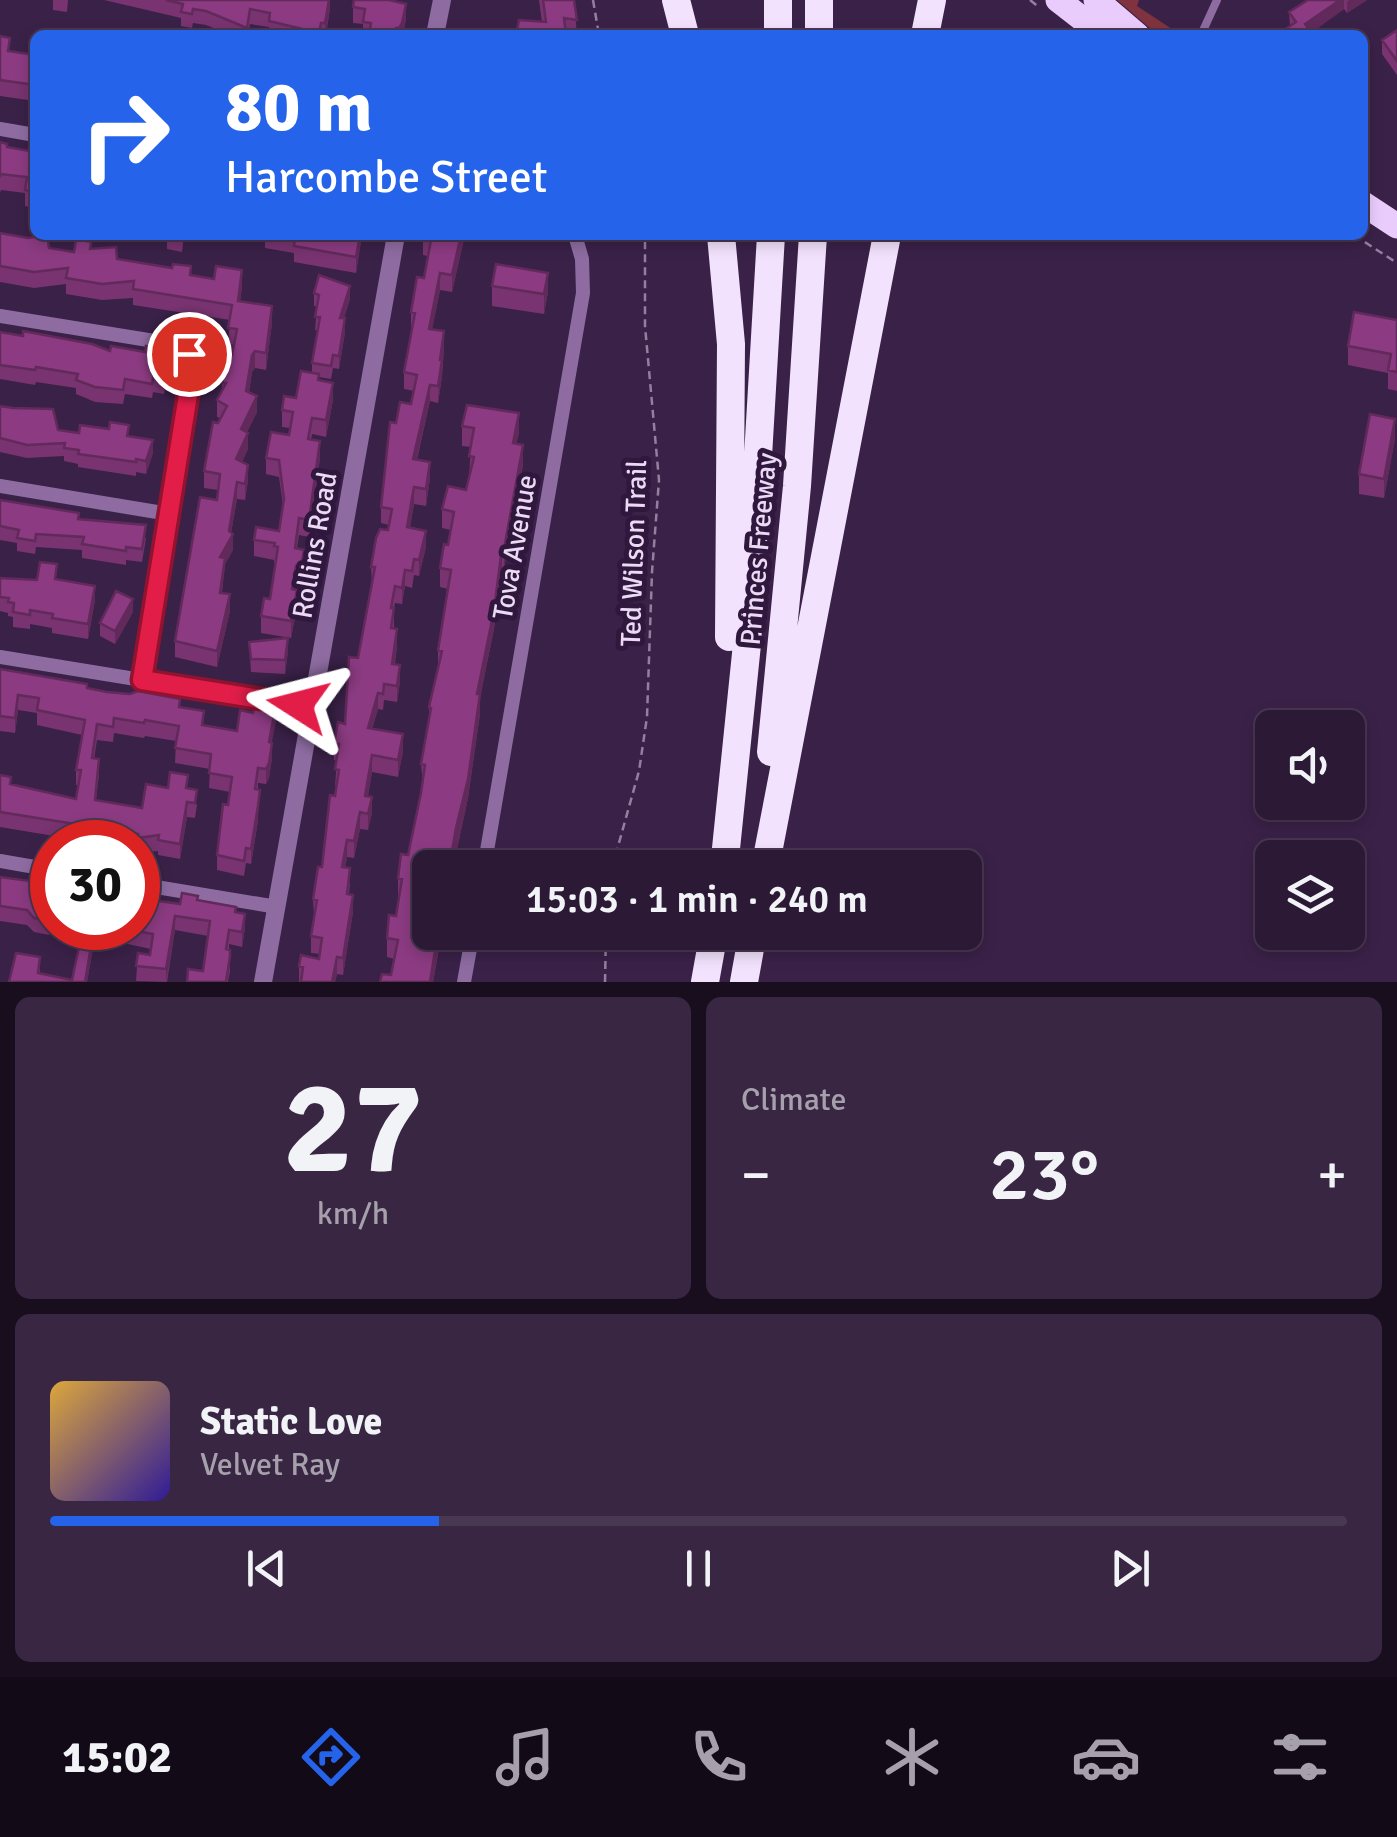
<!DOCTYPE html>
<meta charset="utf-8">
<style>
body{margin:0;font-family:Signika,sans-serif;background:#382642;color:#f1f3f6;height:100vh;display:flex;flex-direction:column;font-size:38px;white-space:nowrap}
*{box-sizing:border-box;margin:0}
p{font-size:32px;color:#a6a0ad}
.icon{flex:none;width:55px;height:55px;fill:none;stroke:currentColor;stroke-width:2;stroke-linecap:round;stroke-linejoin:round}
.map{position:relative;height:982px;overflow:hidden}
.sheet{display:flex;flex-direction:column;gap:15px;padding:15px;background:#180e1e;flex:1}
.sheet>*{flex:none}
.top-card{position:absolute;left:30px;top:30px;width:1338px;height:210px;border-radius:15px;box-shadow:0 5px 15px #0003,0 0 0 2px #483851;background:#2563eb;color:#fff;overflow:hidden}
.controls{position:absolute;left:1255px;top:710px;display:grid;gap:20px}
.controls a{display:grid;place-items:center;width:110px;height:110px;border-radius:15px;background:#2c1936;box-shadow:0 5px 15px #0003,0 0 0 2px #483851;font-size:50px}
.speed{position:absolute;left:30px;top:820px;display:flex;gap:20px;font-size:50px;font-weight:700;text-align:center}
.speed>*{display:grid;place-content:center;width:130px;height:130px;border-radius:50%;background:#2c1936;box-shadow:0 5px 15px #0003,0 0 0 2px #483851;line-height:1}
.speed .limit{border:15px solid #d22;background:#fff;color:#111}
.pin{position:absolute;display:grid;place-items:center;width:85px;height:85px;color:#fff;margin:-42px;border:5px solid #fff;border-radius:50%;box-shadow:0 2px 10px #0007}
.me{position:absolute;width:110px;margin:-55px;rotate:279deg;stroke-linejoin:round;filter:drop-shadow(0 0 8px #0008)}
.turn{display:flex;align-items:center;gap:35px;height:210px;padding:0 30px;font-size:45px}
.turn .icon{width:130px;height:130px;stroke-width:2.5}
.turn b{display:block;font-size:70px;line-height:85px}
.big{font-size:75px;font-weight:600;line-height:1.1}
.sheet .widget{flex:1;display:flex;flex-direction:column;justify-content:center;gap:15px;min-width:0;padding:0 35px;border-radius:15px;background:#382642}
.sheet .dial{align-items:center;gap:0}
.dial b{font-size:130px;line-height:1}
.song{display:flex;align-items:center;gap:30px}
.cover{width:120px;height:120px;border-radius:15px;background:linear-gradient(135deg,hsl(40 70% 55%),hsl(250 70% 35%))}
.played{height:10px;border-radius:5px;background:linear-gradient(90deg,#2563eb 30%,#483851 30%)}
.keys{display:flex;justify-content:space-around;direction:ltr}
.heat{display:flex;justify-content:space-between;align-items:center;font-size:55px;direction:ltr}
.sheet .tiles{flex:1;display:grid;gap:15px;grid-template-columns:1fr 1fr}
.widget:last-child{grid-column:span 2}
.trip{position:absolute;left:412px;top:850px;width:570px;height:100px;border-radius:15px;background:#2c1936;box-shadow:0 5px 15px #0003,0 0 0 2px #483851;font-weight:600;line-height:100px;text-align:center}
.tab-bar{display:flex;height:160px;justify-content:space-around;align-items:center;background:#120a16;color:#a6a0ad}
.tab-bar .icon{width:70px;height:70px}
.tab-bar .current{color:#2563eb}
.tab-bar b{font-size:45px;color:#f1f3f6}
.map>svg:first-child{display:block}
.green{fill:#80333f}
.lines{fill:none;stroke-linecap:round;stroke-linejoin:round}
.path{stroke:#947f9f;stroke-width:2.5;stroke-dasharray:8 5;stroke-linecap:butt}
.service{stroke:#8e6ca2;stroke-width:8}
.minor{stroke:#8e6ca2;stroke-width:14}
.tertiary{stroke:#8e6ca2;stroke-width:18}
.trunk{stroke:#eaccfc;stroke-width:25}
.motorway{stroke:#f3e2fd;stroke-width:28}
.wall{fill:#783370}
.shaded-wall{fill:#62295b}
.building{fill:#8c3b82;stroke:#62295b;stroke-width:2.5}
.route-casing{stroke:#92132f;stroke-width:25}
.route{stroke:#e11d48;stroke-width:18}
.labels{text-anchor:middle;stroke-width:10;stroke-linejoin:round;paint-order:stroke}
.street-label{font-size:28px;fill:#eadaf3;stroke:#30173d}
</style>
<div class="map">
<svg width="1397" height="982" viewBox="0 0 1397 982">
<rect width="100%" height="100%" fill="#3a2148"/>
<path class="green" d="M1117 0H1139L1137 6 1181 35H1158Z"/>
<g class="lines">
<path class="path" d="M593 0 599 35
M1030 0 1040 8
M1354 235 1397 263
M612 868 639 771 647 717 652 572 659 480 645 326V235
M605 982 606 932"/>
<path class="service" d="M1201 35 1217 0"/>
<path class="minor" d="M0 129 35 135
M0 316 179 345 189 354 192 369 142 680
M0 486 169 514
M0 657 313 708
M0 861 52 870
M484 868 583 293 582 259 575 235
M138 884 277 907
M464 982 473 932"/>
<path class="tertiary" d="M435 35 442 0
M263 982 396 235"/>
<path class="trunk" d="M1058 0 1103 35
M1096 0 1137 35
M1362 203 1397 226"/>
<path class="motorway" d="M676 0 685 35
M778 35V0
M819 35V0
M925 35 932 0
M721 235 731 344 729 637
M771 752 797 486 813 235
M724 868 747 644 771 235
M765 868 887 235
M705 982 714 932
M744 982 753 932"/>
</g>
<path class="wall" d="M53 0H68L67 12 53 10Z
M104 0H330V9L326 35H269V27L250 24 248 35H230L206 25 193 23 192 28 181 26V18Z
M539 0H574L577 35H516L542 22Z
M1308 0H1367L1347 13 1344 9 1308 35H1281V32L1290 26 1289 12Z
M353 7 406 19 403 35H363V24L353 23Z
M1397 30V75L1382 54V40Z
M0 36 10 51 35 55V101L0 96Z
M0 142 7 148 35 152V150V208L25 206V193L1 190 0 193Z
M0 233 49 248 74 252 91 248 117 259 242 287 240 301 272 323 266 370 255 368 252 372 249 392 257 412 247 432 248 449 242 462 248 481 245 500 237 499 231 533 233 550 225 564 222 593 230 611 217 667 175 657V641L217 500 218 490 204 488V471L220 418 217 417V400L222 391V383L232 355 234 345 228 344 230 320 133 305V298L102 300 66 294V284L34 288 0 282Z
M167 235H184L182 252 167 249Z
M265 235H362L356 273 294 262V253L265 248Z
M423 235H465L452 292 440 290 432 329 444 348 442 377 438 403 430 401 417 460 430 478 426 506 414 504 410 528 426 547 419 576 414 575 412 588 405 586 402 604 395 603 394 608V629L397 646 395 664 400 682 397 702 384 700 383 710 378 709 372 729 403 751 398 777 372 772 368 796 372 813 368 830 360 829 354 858 347 857 345 867 350 884 349 894 353 912 343 975 337 974 335 982H299V966L319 959 320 954 311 953V936L314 916 313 899 322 867 337 786H335L337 760H334V743L345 724 372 583 371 567 388 530 389 525 381 523V507L396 423 411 404 414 391 404 389V372L412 329 411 328V312L424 278 428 256 423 255Z
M492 286 548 292 544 314 492 306Z
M314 293 350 299 344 318 345 332 339 369 333 368 331 379 319 377V381L333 400 326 437 312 434 311 440 320 458 309 537 299 535 297 548 304 566 301 584 296 583 294 590 297 607 291 638 261 633V616L270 599 276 563H274V560L254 556V540L279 531 283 506 279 477 266 474V458L289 435 290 428 282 427V410L296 398 312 373V363L318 330H315L317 307 314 306Z
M1397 320V391L1388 389V373L1348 365V346Z
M0 332 110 351 160 362 167 378 164 394 153 392 152 398 125 394 123 404 95 402 76 394V388L36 382 35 385 0 379Z
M0 406 58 430 79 433 129 436 153 453 146 474 136 472V476L78 467V464L64 461V456L27 458 0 452Z
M462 426 519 432 516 444 523 465 504 568H502L494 629 480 698V714L468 798 453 868H430L442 932 433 982H380L391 975 394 959 387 957V938L396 916 399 898H398V878L408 855 423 784 421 764 429 723V707L438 668V650L448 589 440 587V568L448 545 451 530 442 528V509L466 490 469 476 471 447 462 446Z
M1395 439 1384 498 1359 494V474Z
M0 500 79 519 146 538 142 562 126 560V565L82 558V550L36 547 35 554 17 551V543L0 540Z
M0 578 37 580 57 579 95 600 88 639 52 633V628L30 624V629L13 627V617L8 616V613L0 611Z
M133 612 115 644 100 636V623Z
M249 642 288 651 285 674 251 672Z
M0 669 180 708 204 725 237 731 276 720 271 743 272 758 269 778 266 784 258 783V821L251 864 246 863 244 876 217 870V855L230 792 209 788 210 769 175 763 176 741 145 736 144 738 114 733 113 742 97 740 94 759 99 775 96 800 142 808 168 788 188 789 197 805 195 818 187 817 180 859 158 855V851L138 853V842H90L0 827V775L11 785 76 799 79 785H76V770L82 735 37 725V713L18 710 15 733 0 731Z
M0 877 52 884V928H138V898L180 904 182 893 198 896V900L236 907V912L245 914V928L242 947 229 944 230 971 228 982H187L188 969 203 971 208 936 175 930 167 982 136 981 138 953 150 955 151 949 95 937 87 982H9L16 953 40 957V974L72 980 80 941 50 929 49 935 34 932 27 925 0 921Z"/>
<path class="shaded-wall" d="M329 0 330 9 325 35V23Z
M1340 0H1344V9L1308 35H1298L1305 24Z
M1349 0H1367L1347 13V2Z
M406 4V19L403 35H399V28Z
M360 235H362L356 273V257Z
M461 235H465L452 292V275Z
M242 270V287L238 317V301Z
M440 273V290L429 345V329Z
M548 273V292L544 314V294Z
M350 286V299L340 331V318Z
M272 306V323L266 370V353Z
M345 318V332L339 369V356Z
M444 331V348L441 369 442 360V377L438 403 440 360Z
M255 351V368L252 372 246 407V391L252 355Z
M167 363V378L164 394V380Z
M333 383V400L326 437V420Z
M430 385V401L413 475V459Z
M257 396V412L241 445V429Z
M519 413V432L513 463V443Z
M1395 419V439L1384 498V479Z
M248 433V449L236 476V459Z
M153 440V453L146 474V461Z
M320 441V458L309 537V520Z
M523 445V465L504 568V549Z
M430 462V478L426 506V489Z
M248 465V481L245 500V484Z
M237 482V499L230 539 233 534V550L225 564 220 609V557L229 531Z
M414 487V504L407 544V527Z
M426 531V547L419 576V560Z
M502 548V568L494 629 480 698V714L468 798 453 868H449Z
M304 550V566L301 584V567Z
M405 570V586L402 604V588Z
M95 586V600L88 639V624Z
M297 590V607L291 638V621Z
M230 594V611L217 667V651Z
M133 599V612L115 644V631Z
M397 629V646L392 680V664Z
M288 638V651L285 674V660Z
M400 665V682L397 702V686Z
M378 693V709L368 744V728Z
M18 695V710L15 733V718Z
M276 704V720L269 758V742Z
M403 734V751L398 777V760Z
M272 743V758L269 778 266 784V769Z
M372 755V772L365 812V796Z
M260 790 258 821 251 864V849Z
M372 797V813L368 830V814Z
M187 802V817L180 859V844Z
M360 812V829L354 858V841Z
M347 840V857L342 883V867Z
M353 895V912L343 975V958Z
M245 914V928L242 947V932Z
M175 916V930L166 982V969Z
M94 928 95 937 87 982H85Z
M438 932H442L433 982H430Z
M337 957V974L335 982H332Z"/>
<path class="building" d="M166 0H329L325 23H321L319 33 269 21 270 13 250 9 247 28 206 11 193 9 192 14 181 12 183 4Z
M354 0H389L406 4 402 23 399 28H396L395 35H369L371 23 363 22 365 9 353 7Z
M543 0H574L577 20 564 18 566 35H516L519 20 546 22Z
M1308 0H1340L1305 24 1308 28 1298 35H1283L1281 32 1296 22 1289 12Z
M1397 30V61L1382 40Z
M0 36 10 38 8 51 35 55V85L0 80Z
M0 142 7 144V147L35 152V150V192L25 190 27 177 1 174 0 177Z
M0 233 28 238 47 235 49 248 74 252 76 239 91 242 90 249 116 247 117 259 172 268 173 264 191 266 190 275 214 279 216 266 242 270 238 301 272 306 266 353 255 351 252 355 246 391 257 396 241 429 248 433 236 459 248 465 245 484 237 482 229 531 233 534 220 557 225 558 220 593 230 594 217 651 175 641 200 497 217 500 220 474 204 471 213 422 218 423 227 406 217 400 226 383H222L226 354 232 355 237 329 228 328 232 305 133 289 134 281 102 284 66 278 68 268 34 272 0 266Z
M284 235H360L356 257 294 246 295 237Z
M423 235H461L452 275 440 273 429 329 444 331 440 360H442L438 386 430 385 413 459 430 462 426 489 414 487 407 527 426 531 419 560 414 559 412 571 405 570 402 588 395 586 391 608H394L391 628 397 629 392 664 400 665 397 686 384 684 383 694 378 693 368 728 403 734 398 760 372 755 365 796 372 797 368 814 360 812 354 841 347 840 342 867 350 868 347 894 353 895 343 958 337 957 332 982H301L303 967 299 966 301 955 319 959 322 938 311 936 317 900 313 899 318 867H322L330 795 335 796 339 770 335 769 339 744 334 743 338 722 345 724 349 657 358 658 375 567H371L376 538 380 529 388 530 392 509 381 507 390 422 396 423 400 402 411 404 417 375 404 372 415 313 411 312 417 277 424 278 431 240 423 238Z
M496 264 548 273 544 294 492 286Z
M319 275 350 286 340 318H345L339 356 333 355 331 366 312 363 320 317H315L319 295 314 293Z
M1354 312 1397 320V372L1388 370 1391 354 1348 346Z
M23 331 92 344 110 351 111 346 145 352 146 346 160 349 158 361 167 363 164 380 153 378 152 384 125 379 123 390 95 387 76 380 78 374 36 367 35 370 0 365V332L23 336Z
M301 371 319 374 318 380 333 383 326 420 312 418 308 439 320 441 309 520 299 518 295 548 304 550 301 567 296 566 292 589 297 590 291 621 261 616 264 598 270 599 278 547 274 546 275 543 254 540 256 527 279 531 284 499 279 460 266 458 271 432 289 435 293 412 282 410 284 396 296 398Z
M467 405 519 413 513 443 523 445 504 549 502 548 494 610 477 694H480L468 779 456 828 449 868H430V932H438L430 982H380L382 974 391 975 398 940 387 938 389 915 396 916 402 879 398 878 401 854 408 855 421 793 425 765 421 764 431 708 429 707 442 651 438 650 451 570 440 568 444 544 448 545 454 512 442 509 448 486 466 490 474 457 469 456 474 428 462 426Z
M0 406 13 408 53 409 58 430 79 433 80 425 109 429 110 422 129 425 127 436 153 440 146 461 136 459V462L78 454 79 450 64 448 65 443 27 445 0 438Z
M1370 414 1395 419 1384 479 1359 474Z
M0 500 79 513 78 519 146 525 142 549 126 547V551L82 544 84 537 36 534 35 541 17 538 19 530 0 526Z
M40 562 57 564 55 579 95 586 88 624 52 618 53 614 30 610V615L13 612 14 603 8 602 9 598 0 597V578L37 580Z
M116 591 133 599 115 631 100 623Z
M288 638 285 660 251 659 249 642Z
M0 669 87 684V688L107 692 130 694 138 691 180 699 179 707 204 711 202 725 237 731 240 710 253 713 255 701 276 704 269 742 272 743 269 763 266 769 258 768 255 789 260 790 258 806 251 849 246 848 244 861 217 855 223 804 228 805 232 777 209 773 211 754 175 748 179 726 145 720 144 723 114 718 113 727 97 724 92 758 99 759 95 800 142 808 146 784 168 788 170 772 188 775 186 788 197 790 195 803 187 802 180 844 158 840 159 835 138 838V834L0 812V775L11 777 10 784 76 799 81 770H76L85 720 37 710 39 698 18 695 15 718 0 716Z
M0 877 52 884V915L50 914 49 920 34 918 27 910 0 906Z
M182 893 198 896 197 900 236 907 235 912 245 914 242 932 229 930 226 949 230 950V956L226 982H187L188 969 203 971 210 921 175 916 166 969 136 966 138 953 150 955 153 934 121 928H138V898L180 904Z
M83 928H94L85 982H9L16 953 40 957 38 973 72 980Z"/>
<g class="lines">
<defs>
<path id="route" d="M189 354 192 370 142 680 298 705"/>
</defs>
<use href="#route" class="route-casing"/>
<use href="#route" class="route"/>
</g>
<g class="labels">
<g class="street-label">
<text transform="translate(314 545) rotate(-80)" y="10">Rollins Road</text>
<text transform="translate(514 547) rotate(-80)" y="10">Tova Avenue</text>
<text transform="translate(758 549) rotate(-85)" y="10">Princes Freeway</text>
<text transform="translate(633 553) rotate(-88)" y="10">Ted Wilson Trail</text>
</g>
</g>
</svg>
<div class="controls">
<a><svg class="icon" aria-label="sound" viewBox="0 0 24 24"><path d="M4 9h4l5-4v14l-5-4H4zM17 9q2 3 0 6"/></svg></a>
<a><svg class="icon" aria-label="layers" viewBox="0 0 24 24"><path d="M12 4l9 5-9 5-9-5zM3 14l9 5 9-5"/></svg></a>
</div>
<div class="speed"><div class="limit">30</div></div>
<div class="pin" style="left:189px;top:354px;background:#d93025"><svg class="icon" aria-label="arrive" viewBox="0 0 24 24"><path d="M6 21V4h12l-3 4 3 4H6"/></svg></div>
<svg class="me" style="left:298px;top:705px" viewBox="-20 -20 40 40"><path d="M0-17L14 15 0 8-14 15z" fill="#e11d48" stroke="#fff" stroke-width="4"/></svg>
<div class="trip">15:03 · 1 min · 240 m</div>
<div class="top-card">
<div class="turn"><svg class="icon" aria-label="right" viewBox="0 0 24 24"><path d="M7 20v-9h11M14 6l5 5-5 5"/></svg><div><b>80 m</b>Harcombe Street</div></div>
</div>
</div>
<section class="sheet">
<div class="tiles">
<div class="widget dial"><b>27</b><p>km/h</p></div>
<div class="widget"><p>Climate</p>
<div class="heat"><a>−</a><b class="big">23°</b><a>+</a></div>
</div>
<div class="widget">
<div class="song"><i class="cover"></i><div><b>Static Love</b><p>Velvet Ray</p></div></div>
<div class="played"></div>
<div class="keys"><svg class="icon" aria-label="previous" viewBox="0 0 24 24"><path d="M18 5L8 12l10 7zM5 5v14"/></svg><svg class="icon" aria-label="pause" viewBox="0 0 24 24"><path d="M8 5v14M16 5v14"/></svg><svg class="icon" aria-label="next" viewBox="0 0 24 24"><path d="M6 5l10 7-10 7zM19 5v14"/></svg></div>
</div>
</div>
</section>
<nav class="tab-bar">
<b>15:02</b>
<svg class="icon current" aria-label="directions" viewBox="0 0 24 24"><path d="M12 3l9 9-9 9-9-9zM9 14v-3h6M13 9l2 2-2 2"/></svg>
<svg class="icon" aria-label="music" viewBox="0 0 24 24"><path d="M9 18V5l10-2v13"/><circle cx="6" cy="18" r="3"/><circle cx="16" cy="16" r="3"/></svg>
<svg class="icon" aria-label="phone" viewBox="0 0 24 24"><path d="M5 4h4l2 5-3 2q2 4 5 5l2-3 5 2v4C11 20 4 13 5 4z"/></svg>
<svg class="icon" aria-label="climate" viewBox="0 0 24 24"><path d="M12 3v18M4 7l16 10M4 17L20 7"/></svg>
<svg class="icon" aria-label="car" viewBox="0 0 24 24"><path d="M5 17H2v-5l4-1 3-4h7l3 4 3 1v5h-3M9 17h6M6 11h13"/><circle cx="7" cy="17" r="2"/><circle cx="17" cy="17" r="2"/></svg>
<svg class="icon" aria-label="filters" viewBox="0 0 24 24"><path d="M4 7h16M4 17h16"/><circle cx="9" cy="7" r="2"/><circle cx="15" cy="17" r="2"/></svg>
</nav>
